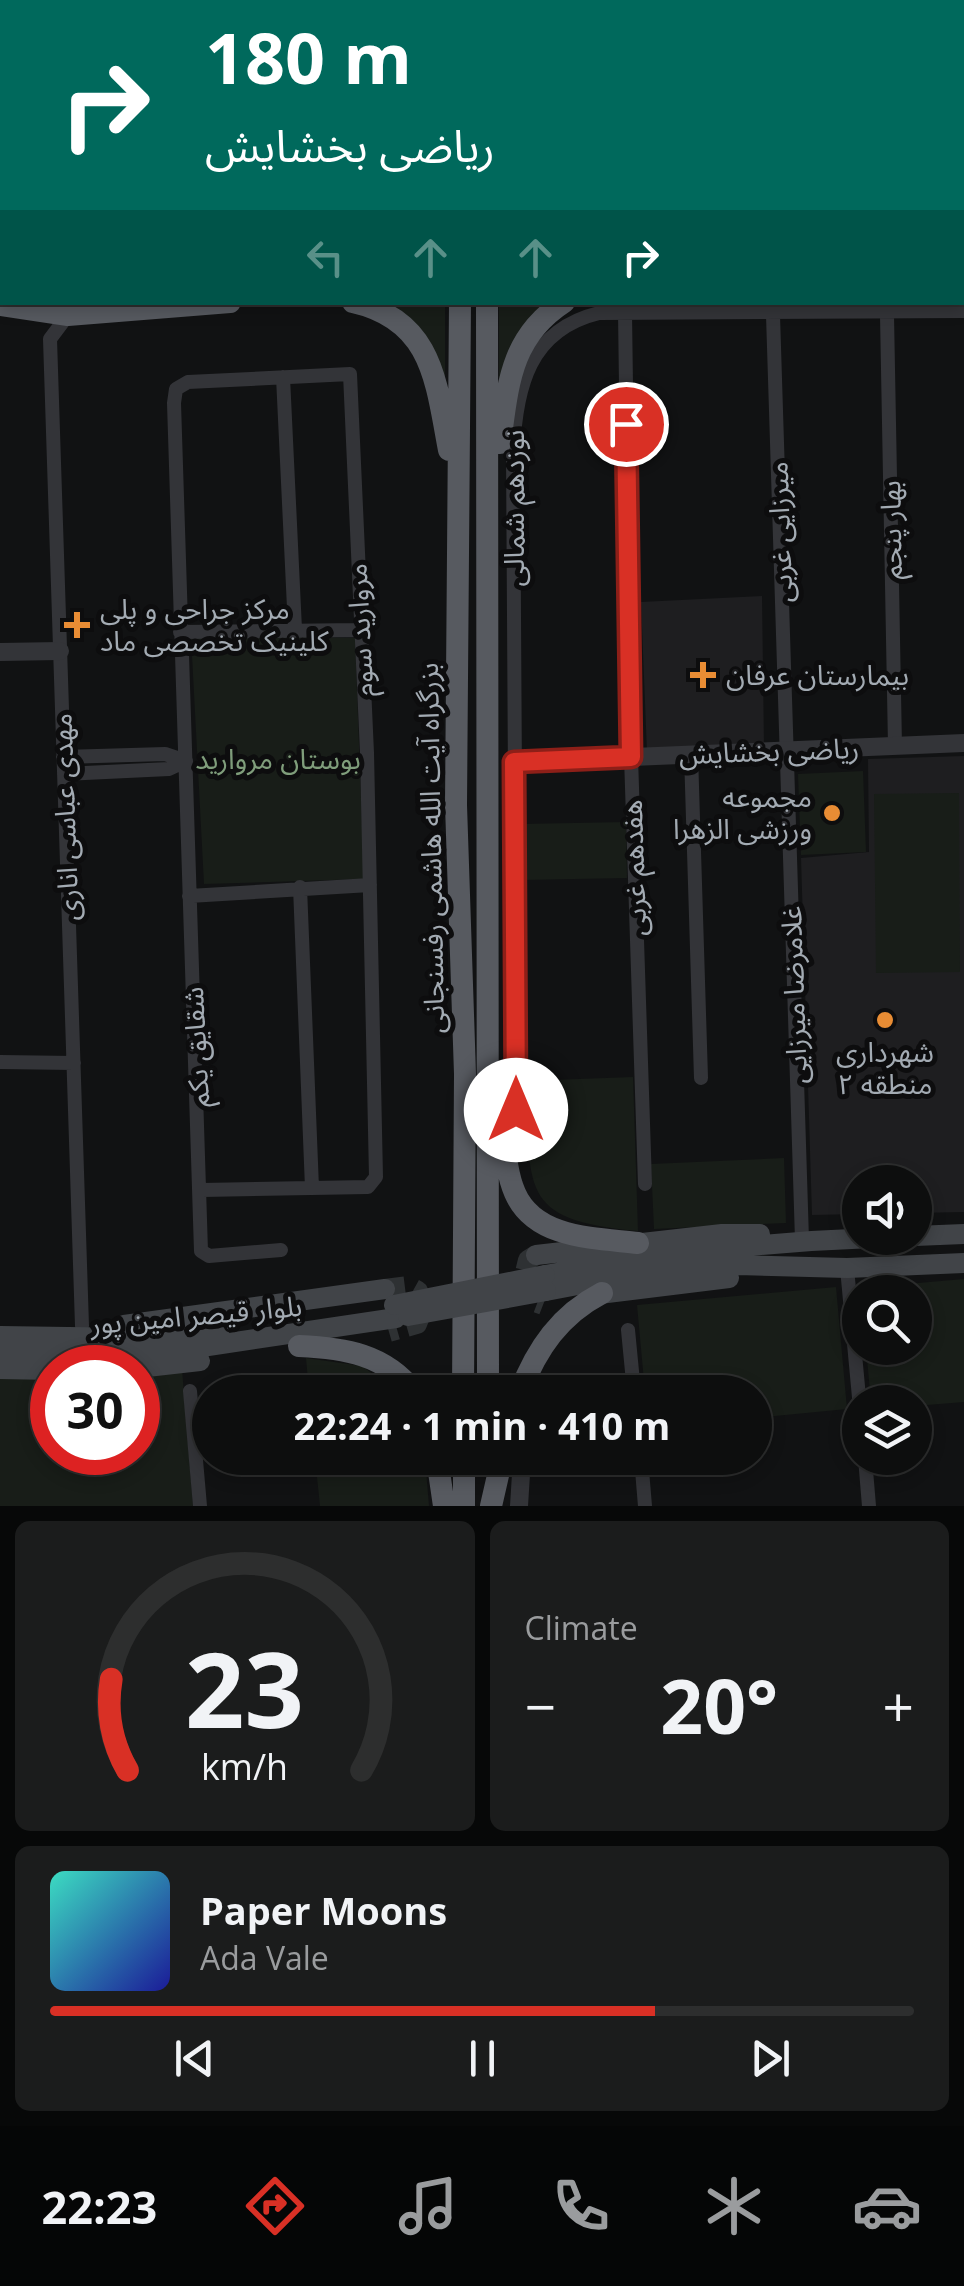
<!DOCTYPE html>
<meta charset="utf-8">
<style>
body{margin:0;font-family:"Open Sans","Noto Sans Arabic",sans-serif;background:#1b1c1c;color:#f1f3f6;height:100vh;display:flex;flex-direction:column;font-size:38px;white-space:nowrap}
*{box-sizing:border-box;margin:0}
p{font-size:32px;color:#9a9c9e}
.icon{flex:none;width:55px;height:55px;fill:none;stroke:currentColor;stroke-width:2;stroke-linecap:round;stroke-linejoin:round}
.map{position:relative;height:1506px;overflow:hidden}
.details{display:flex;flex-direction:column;gap:15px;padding:15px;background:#070808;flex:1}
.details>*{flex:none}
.hud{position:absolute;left:0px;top:0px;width:965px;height:305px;box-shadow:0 5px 15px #0003,0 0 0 2px #2d2e2e;background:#00695c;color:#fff;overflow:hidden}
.controls{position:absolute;left:842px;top:1165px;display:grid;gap:20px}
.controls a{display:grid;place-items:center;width:90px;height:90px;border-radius:50%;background:#0d0e0e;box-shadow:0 5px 15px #0003,0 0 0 2px #2d2e2e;font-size:50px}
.speed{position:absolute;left:30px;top:1345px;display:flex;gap:20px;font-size:50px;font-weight:700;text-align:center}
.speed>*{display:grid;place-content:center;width:130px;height:130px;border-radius:50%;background:#0d0e0e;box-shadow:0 5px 15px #0003,0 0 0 2px #2d2e2e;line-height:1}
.speed .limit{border:15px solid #d22;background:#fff;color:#111}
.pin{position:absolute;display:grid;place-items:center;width:85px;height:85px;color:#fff;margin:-42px;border:5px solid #fff;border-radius:50%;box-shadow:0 2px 10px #0007}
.me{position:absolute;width:110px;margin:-55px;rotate:0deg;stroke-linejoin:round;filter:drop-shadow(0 0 8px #0008)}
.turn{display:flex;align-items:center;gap:35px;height:210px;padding:0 40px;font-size:45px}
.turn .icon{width:130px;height:130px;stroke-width:2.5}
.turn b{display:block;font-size:70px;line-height:85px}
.lanes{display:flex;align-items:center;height:95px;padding:0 40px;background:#0003;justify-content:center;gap:50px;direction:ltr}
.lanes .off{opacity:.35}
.big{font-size:75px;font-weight:700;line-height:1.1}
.details .widget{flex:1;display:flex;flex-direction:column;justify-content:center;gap:15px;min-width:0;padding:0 35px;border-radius:15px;background:#1b1c1c}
.details .dial{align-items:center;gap:0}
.dial svg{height:260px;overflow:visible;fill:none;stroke:#2d2e2e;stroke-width:7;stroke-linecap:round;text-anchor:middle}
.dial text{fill:#f1f3f6;stroke:none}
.song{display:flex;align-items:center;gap:30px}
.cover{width:120px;height:120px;border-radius:15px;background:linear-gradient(135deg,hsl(170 70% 55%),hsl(240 70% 35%))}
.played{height:10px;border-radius:5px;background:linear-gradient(90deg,#d93025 70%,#2d2e2e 70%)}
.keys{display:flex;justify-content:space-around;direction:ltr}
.heat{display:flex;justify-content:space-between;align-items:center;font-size:55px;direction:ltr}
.details .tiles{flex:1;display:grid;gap:15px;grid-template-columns:1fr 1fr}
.widget:last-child{grid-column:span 2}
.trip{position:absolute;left:192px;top:1375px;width:580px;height:100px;border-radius:50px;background:#0d0e0e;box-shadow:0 5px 15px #0003,0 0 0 2px #2d2e2e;font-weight:700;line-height:100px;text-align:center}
.menu{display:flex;height:160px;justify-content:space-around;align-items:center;background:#050606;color:#9a9c9e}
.menu .icon{width:70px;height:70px}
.menu .on{color:#d93025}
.menu b{font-size:45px;color:#f1f3f6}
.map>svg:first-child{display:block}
.built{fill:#1e1e20}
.green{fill:#181d18}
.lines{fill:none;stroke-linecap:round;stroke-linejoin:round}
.secondary-tunnel{stroke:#2e3133;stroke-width:20;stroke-dasharray:20 10;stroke-linecap:butt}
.minor{stroke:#333438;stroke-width:14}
.tertiary{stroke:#333438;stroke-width:18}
.secondary{stroke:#414448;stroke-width:20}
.trunk{stroke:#575a60;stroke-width:22}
.secondary-bridge{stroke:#414448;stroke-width:20}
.route-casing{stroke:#8d1f18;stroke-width:25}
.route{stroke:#d93025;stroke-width:18}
.poi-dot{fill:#e88c34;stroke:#0d0d0e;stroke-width:4}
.labels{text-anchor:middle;stroke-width:10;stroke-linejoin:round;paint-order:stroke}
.street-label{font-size:28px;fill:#a3abb3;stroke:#0d0d0e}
.poi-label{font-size:28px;fill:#a3abb3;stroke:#0d0d0e;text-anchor:start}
.park-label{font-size:28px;fill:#7f9d7b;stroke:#0d0d0e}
</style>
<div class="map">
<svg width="964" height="1506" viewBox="0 0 964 1506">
<rect width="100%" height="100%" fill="#111213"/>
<path class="built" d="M218 0H398V2H218Z
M762 596 764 748 647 752 641 602Z
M964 756V1212L915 1213V1182H860V1214L812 1215 801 858 869 852 868 759Z"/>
<path class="green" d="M371 303H445V418L437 364Z
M499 303H553L499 418Z
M191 636 355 638 364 879 204 884Z
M863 771 866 852 801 855 798 774Z
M959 793 960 972 876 973 874 794Z
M626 822 627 878 522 880 521 824Z
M633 1077 638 1231C515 1220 533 1188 524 1081Z
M784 1158 786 1223 654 1229 651 1164Z
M964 1279V1402L915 1406 871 1402 866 1348H915V1292H861V1288Z
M836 1287 847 1409 755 1418V1392H645L637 1305Z
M306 1358 362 1366 397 1392H309Z
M182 1369 193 1506H0V1375L52 1373V1452H138V1371Z
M315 1458H425L429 1506H320Z"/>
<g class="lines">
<path class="secondary-tunnel" d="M536 1255 528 1260 522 1285 530 1300 543 1305
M385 1289 409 1286 418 1291 423 1309 417 1324 389 1332"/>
<path class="minor" d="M203 0V2
M423 0V2
M524 0 525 2
M584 0 585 2
M685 0V2
M791 0V2
M899 0V2
M962 70H964
M625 312 631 757 645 1184
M68 315 50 339 82 1326
M773 315 802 1240
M887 315 895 746
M283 377 295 629
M180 632 358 630
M691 754 701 1078
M63 757 165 754 186 761
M64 774 169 769 186 761
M300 887 312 1188
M189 896 370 885
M0 1062 74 1063
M517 1110 513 451C516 387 529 330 599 313L964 311
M202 1190 368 1187 376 1177 367 753 350 374 188 382 176 389 174 403 201 1251 209 1256 281 1250
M847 1268 860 1408
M628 1330 634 1392
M190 1391 200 1506
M641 1458 645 1506
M865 1458 869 1506"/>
<path class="tertiary" d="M34 0V2
M0 652 60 651
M514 762 964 743
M519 1506 522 1458"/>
<path class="secondary" d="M962 265H964
M915 1236 964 1234
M536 1255 722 1234H760
M545 1275C652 1255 762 1242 872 1238
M546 1291 625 1276 738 1265 847 1268 964 1263
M599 1294 729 1278
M124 1325 385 1289
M0 1336 136 1338 219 1332
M0 1350 107 1355 175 1351 396 1318
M138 1368 200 1361
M0 1369 52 1370"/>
<path class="trunk" d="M484 0V2
M504 0V2
M446 2V0
M962 229H964
M0 252H2
M962 281H964
M353 302C433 320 436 382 449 450
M460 302 456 805 465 1074 463 1392
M487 302 488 1392
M0 305 68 315 230 302
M500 443C508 385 510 337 564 302
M497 1093C506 1124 502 1164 515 1193 535 1239 595 1238 638 1243
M299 1346C344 1348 385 1354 414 1392
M520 1392C537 1348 560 1315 602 1293
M437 1458 444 1506
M464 1458V1506
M491 1506 502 1458"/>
<path class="secondary-bridge" d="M394 1305 545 1275
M408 1316 546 1291"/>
</g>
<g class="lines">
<defs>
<path id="route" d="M516 1110 514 762 631 757 626 424"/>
</defs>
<use href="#route" class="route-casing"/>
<use href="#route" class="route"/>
</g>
<g class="poi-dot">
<path d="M72 610h10v10h10v10h-10v10h-10v-10h-10v-10h10z"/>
<path d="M698 660h10v10h10v10h-10v10h-10v-10h-10v-10h10z"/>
<circle cx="832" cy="813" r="10"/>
<circle cx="885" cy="1020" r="10"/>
</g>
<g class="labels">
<g class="street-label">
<text transform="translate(514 508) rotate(-90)" y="10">نوزدهم شمالی</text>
<text transform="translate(891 530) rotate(-91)" y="10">بهار پنجم</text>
<text transform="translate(780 532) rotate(-92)" y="10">میرزایی غربی</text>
<text transform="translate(360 630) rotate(-93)" y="10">مروارید سوم</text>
<text transform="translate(769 751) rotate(-2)" y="10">ریاضی بخشایش</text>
<text transform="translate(65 817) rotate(-92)" y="10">مهدی عباسی اناری</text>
<text transform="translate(431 848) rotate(-91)" y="10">بزرگراه آیت الله هاشمی رفسنجانی</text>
<text transform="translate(634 868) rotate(-92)" y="10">هفدهم غربی</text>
<text transform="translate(794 995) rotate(-92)" y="10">غلامرضا میرزایی</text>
<text transform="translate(196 1047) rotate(-93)" y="10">شقایق یکم</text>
<text transform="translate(196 1315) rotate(-5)" y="10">بلوار قیصر امین پور</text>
</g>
<g class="poi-label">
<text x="100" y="619">مرکز جراحی و پلی<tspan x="100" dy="32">کلینیک تخصصی ماد</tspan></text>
<text x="726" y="685">بیمارستان عرفان</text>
<text x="812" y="807" text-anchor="end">مجموعه<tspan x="812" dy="32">ورزشی الزهرا</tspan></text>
<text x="885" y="1062" text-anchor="middle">شهرداری<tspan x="885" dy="32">منطقه ۲</tspan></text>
</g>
<g class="park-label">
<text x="278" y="769">بوستان مروارید</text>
</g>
</g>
</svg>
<div class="controls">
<a><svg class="icon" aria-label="sound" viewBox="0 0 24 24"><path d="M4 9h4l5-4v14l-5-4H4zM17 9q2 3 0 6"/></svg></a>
<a><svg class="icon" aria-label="search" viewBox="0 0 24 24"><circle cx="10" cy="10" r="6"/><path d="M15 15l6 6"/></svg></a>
<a><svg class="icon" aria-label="layers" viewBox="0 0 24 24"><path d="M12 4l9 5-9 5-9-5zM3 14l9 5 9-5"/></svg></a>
</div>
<div class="speed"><div class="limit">30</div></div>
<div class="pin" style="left:626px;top:424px;background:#d93025"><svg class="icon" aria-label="arrive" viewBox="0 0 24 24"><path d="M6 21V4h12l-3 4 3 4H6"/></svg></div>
<svg class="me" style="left:516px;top:1110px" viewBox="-20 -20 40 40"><circle r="19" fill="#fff"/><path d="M0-13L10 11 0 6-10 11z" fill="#d93025"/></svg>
<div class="trip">22:24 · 1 min · 410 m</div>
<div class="hud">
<div class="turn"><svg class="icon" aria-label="right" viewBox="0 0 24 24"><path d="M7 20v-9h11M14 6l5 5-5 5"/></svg><div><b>180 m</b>ریاضی بخشایش</div></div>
<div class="lanes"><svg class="icon off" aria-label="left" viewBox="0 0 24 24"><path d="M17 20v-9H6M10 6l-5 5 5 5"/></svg><svg class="icon off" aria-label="ahead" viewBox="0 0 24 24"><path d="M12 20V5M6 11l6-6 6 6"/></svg><svg class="icon off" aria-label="ahead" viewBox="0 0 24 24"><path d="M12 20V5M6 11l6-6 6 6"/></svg><svg class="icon" aria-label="right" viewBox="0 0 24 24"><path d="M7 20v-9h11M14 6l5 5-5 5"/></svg></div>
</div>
</div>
<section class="details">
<div class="tiles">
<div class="widget dial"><svg viewBox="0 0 100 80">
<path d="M14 69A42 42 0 1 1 86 69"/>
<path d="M14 69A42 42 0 0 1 9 41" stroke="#d93025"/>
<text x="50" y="56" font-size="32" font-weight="700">23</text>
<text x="50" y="72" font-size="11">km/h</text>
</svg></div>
<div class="widget"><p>Climate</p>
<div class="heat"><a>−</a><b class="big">20°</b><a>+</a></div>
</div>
<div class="widget">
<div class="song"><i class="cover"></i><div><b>Paper Moons</b><p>Ada Vale</p></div></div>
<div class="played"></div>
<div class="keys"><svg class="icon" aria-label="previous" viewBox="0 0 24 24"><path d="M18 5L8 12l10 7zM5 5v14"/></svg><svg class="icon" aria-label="pause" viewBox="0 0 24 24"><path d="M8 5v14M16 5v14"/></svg><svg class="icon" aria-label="next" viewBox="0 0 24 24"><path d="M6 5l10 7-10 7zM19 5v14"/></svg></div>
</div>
</div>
</section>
<nav class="menu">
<b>22:23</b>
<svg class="icon on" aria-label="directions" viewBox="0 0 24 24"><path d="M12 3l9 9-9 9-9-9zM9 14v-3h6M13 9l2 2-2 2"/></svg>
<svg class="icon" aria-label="music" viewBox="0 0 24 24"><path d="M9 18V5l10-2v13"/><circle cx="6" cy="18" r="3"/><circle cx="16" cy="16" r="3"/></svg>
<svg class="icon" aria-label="phone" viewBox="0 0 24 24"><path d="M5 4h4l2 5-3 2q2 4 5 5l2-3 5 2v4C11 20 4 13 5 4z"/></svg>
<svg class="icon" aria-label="climate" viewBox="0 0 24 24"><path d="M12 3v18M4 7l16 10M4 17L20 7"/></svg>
<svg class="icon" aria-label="car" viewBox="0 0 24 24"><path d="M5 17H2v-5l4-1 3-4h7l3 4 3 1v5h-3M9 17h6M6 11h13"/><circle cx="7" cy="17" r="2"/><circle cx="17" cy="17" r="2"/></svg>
</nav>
